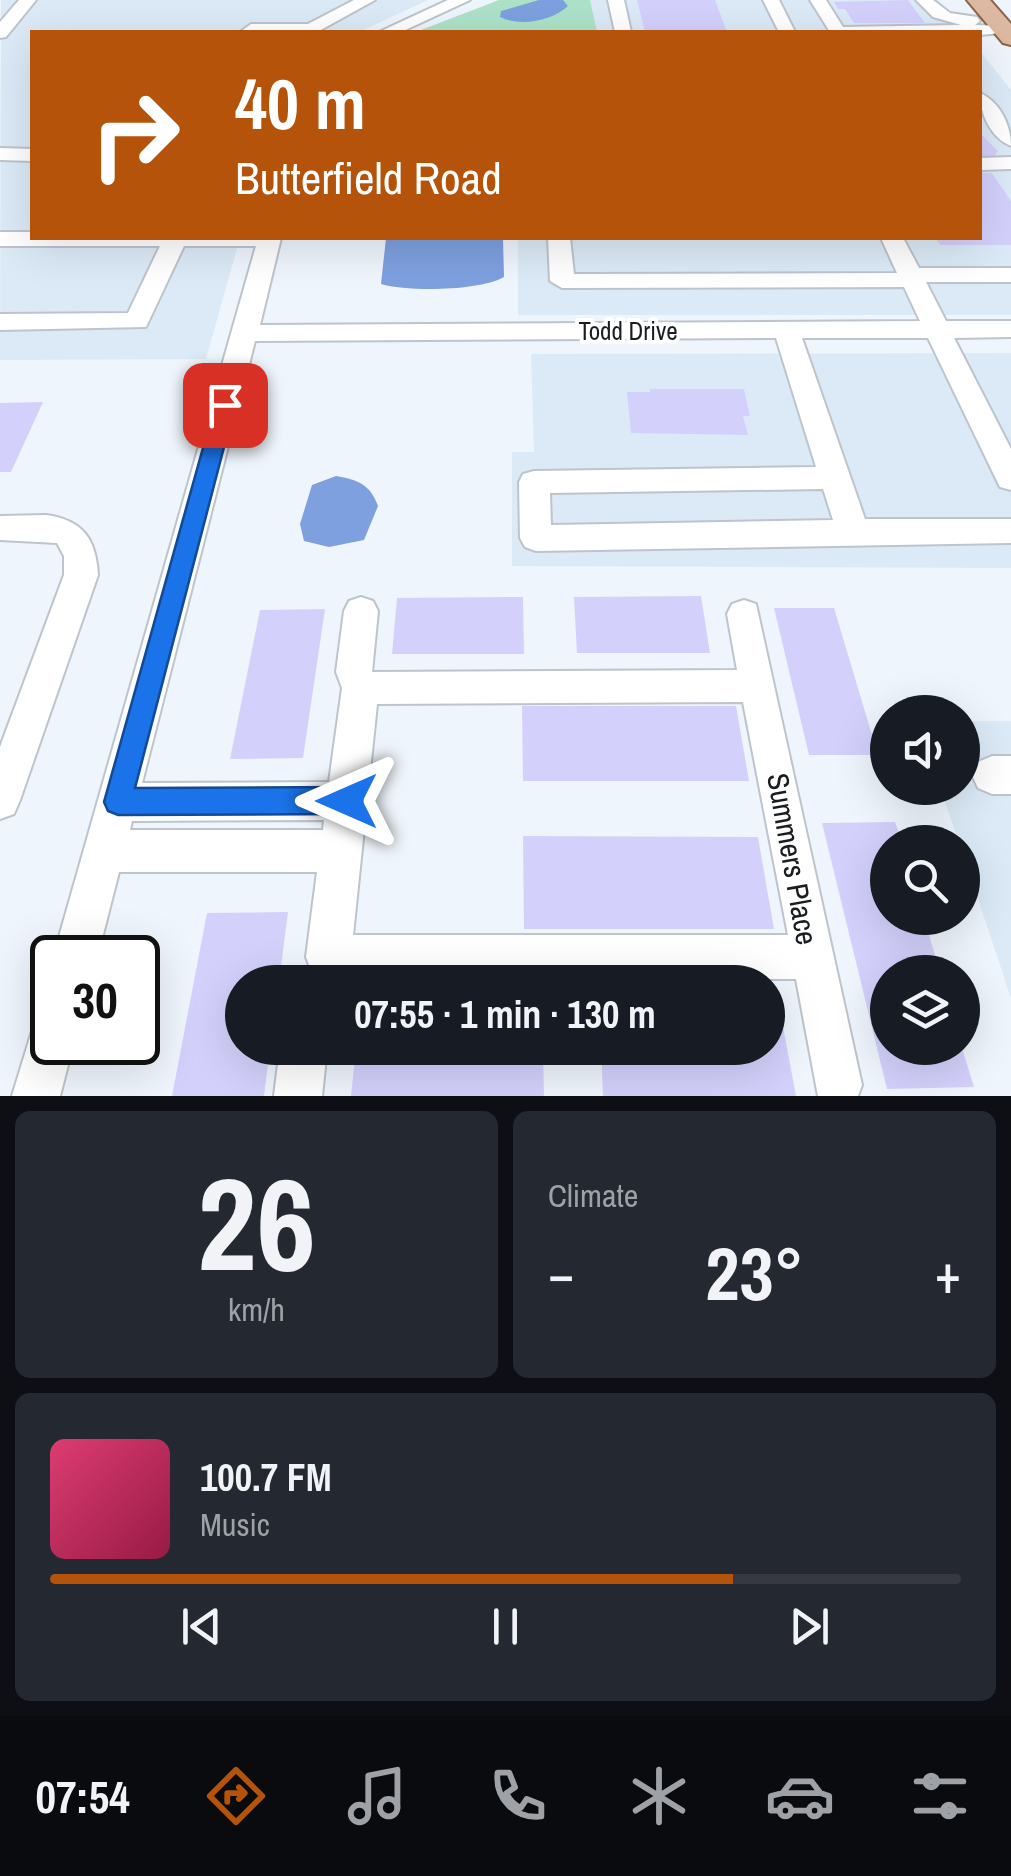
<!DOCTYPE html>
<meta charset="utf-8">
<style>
body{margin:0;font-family:"Archivo Narrow",sans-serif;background:#242831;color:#f1f3f6;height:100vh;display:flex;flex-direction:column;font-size:38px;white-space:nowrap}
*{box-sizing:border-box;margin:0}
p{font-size:32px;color:#9ea1a6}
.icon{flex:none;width:55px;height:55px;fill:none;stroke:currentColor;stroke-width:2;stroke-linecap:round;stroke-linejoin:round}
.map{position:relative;height:1096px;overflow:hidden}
.details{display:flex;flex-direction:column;gap:15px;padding:15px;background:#0d0f14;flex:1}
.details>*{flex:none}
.hud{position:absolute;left:30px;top:30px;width:952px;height:210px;border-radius:0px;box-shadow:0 10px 40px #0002;background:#b45309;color:#fff;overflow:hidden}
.tools{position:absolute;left:870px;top:695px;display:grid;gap:20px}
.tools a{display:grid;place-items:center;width:110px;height:110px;border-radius:50%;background:#171b24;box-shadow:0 10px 40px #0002;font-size:50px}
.speed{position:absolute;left:30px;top:935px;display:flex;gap:20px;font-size:50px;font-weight:700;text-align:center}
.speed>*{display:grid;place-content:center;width:130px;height:130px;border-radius:50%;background:#171b24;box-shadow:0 10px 40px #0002;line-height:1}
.speed .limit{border:5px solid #111;border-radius:15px;background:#fff;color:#111}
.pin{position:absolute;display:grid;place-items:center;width:85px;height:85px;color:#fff;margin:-42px;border-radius:20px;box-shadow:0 5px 15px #0006}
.me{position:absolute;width:110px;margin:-55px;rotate:270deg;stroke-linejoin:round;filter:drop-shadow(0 0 8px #0008)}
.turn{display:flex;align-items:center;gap:35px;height:210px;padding:0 40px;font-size:45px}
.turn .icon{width:130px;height:130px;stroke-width:2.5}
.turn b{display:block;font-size:70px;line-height:85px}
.big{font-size:75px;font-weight:800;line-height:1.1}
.details .widget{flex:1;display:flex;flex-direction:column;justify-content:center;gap:15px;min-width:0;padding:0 35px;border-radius:15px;background:#242831}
.details .dial{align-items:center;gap:0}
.dial b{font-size:130px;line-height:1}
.song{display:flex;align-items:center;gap:30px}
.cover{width:120px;height:120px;border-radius:15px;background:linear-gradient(135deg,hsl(340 70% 55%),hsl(340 70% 35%))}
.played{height:10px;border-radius:5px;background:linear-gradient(90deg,#b45309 75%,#363941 75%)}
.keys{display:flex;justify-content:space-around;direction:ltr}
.heat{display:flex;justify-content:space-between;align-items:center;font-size:55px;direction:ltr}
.details .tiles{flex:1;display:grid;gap:15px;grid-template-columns:1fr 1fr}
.widget:last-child{grid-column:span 2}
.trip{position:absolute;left:225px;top:965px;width:560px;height:100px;border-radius:50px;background:#171b24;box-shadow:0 10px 40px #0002;font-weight:800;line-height:100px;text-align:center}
.dock{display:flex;height:160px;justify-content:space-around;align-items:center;background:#090b0e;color:#9ea1a6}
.dock .icon{width:70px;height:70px}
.dock .current{color:#b45309}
.dock b{font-size:45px;color:#f1f3f6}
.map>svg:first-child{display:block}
.built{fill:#dceaf7}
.green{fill:#ade2c8}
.water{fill:#7ea0df}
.building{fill:#d3d1fc}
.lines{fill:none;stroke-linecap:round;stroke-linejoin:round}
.minor-casing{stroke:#bdc4cb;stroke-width:4}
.major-casing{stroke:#896449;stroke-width:4}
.minor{fill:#fff;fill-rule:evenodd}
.major{fill:#dcb9a0;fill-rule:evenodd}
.route{fill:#1a73e8;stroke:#114b97;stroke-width:2.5}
.labels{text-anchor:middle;stroke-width:8;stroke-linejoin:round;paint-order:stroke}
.street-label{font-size:25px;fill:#1a1d1f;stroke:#fff}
.near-street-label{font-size:30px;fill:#1a1d1f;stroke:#fff}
</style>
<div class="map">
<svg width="1011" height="1096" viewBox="0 0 1011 1096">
<rect width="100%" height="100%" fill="#eef5fc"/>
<path class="built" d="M1 0H428L359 32H32V238H240L206 359 0 360Z
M499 0H938L965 32H416Z
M980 51 1011 90V315H518V238H980Z
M1011 353V568L512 566V452H534L531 354Z
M963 721H1011V998L963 854 962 842H959L940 788H962Z"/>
<path class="green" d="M499 0H590L597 32H416Z"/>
<path class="water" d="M539 0H563L568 6C552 21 520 27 500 17L501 11Z
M386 238H503L504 277C479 291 409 292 381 284Z
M336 476C358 480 370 484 378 506L364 540 329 547 304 541 300 524 312 485Z"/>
<path class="building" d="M637 0H715L727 32H645Z
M908 0 925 23H854L845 9H838L834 2Z
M980 133 998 151 994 157 980 158Z
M980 173H992L1011 201V245H940L936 238H980Z
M650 389H744L750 416H743L748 435 631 433 627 392H650Z
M43 402 11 472H0V403Z
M701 596 710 653H577L574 597Z
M523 597 524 654H392L397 598Z
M774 608H834L878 755H809Z
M325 609 303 758 230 759 260 610Z
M522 706H736L749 781H523Z
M895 822 902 842H888V918H924L940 972H888V1048H962L974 1087 887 1089 822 823Z
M523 836 758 837 774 929H524Z
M288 912 279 982H242V1048H270L264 1096H172L207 913Z
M768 1005H779L796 1096H603L601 1048H768Z
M356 1048H543L544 1096H351Z"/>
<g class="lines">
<defs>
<path id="minor" d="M19 0H36L6 37 0 38V22Z
M354 0H375L317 32H240L251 24H308Z
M448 0H470L401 32H379Z
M608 0H624L631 32H615Z
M763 0H779L795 32H779Z
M810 0H826L843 27 961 25 933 17 916 0H933L950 13 977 17 980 21 975 25 1010 26 1011 32 980 35 830 32Z
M980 93C1000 102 1011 125 1011 146 991 138 980 114 980 93Z
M0 148 32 149V161L0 160Z
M1011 157V169L980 170V158Z
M0 232H32V238H281L260 325 920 321 904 287 562 288 550 281 548 238H570L574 274 897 273 881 238H903L919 268H1011V282H926L946 321H1011V337L954 338 1011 449V490L1000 487 996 479 928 338H802L865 519H1011V543L536 551 525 547 520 538 519 482 523 474 534 471 816 467 776 338 255 341 142 783 329 782 342 688 336 672 344 611 349 601 361 597 373 601 378 611 372 672 737 670 727 614 732 604 744 600 756 604 862 1085 858 1096H818L796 979H328L312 973 306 957 317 872H119L97 958H53L256 246H184L146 327 0 330V314L128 313 160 246H0ZM823 489 833 520 551 525 550 493ZM743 702 788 935H353L377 704ZM324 820 323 830H130L132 821Z
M46 515C83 520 96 539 98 575L20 800 14 814 0 819V747L64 575V556L57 543 0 540V516Z
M992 756H1011V794H992L978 788 972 775 978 762Z
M52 1015V1042H74L60 1096H12L35 1021Z
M280 1048H327L322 1096H274Z"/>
<path id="major" d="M967 0H990L1011 24V45L1003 43Z"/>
</defs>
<use href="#minor" class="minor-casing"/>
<use href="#major" class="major-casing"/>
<use href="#minor" class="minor"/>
<use href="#major" class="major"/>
</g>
<path class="route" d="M225 398 235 405 135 788 347 787 357 791 361 801 357 810 347 814 118 815 108 811 104 802 215 405Z"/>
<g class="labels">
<g class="street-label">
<text x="628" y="340">Todd Drive</text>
</g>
<g class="near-street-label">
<text transform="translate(792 859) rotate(80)" y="10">Summers Place</text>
</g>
</g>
</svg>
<div class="tools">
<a><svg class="icon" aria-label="sound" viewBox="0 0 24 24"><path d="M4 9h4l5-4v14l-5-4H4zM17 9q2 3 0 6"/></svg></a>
<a><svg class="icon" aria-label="search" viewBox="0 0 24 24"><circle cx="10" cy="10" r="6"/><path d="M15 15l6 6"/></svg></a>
<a><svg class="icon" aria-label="layers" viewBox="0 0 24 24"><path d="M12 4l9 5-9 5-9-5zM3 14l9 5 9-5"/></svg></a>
</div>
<div class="speed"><div class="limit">30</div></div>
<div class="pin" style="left:225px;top:405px;background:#d93025"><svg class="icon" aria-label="arrive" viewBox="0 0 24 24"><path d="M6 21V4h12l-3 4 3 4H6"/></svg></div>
<svg class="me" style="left:347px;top:801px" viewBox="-20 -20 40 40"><path d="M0-17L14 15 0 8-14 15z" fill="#1a73e8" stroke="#fff" stroke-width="4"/></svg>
<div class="trip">07:55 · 1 min · 130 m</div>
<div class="hud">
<div class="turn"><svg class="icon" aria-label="right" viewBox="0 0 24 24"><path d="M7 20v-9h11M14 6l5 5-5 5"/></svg><div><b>40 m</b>Butterfield Road</div></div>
</div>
</div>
<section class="details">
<div class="tiles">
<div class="widget dial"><b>26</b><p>km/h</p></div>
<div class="widget"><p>Climate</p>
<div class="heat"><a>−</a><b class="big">23°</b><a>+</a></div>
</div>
<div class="widget">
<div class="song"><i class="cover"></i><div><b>100.7 FM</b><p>Music</p></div></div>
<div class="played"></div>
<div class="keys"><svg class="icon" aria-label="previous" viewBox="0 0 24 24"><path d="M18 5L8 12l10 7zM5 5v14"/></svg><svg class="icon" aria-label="pause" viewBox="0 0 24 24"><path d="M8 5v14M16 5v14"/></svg><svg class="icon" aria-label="next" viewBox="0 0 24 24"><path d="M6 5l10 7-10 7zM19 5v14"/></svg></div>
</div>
</div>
</section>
<nav class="dock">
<b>07:54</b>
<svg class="icon current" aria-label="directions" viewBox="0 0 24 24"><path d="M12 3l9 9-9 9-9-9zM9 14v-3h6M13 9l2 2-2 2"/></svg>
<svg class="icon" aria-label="music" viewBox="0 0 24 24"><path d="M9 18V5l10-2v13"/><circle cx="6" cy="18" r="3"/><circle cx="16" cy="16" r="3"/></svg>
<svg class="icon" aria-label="phone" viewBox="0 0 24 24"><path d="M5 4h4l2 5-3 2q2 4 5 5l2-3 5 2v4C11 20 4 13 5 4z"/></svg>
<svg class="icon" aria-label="climate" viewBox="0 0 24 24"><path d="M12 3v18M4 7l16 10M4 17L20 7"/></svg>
<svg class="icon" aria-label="car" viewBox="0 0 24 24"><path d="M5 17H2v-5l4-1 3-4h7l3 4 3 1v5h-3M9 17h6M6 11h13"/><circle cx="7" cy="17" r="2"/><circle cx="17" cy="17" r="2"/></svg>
<svg class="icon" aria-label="filters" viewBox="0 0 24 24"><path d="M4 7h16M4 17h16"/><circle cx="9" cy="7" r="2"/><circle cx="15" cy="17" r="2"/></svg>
</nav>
